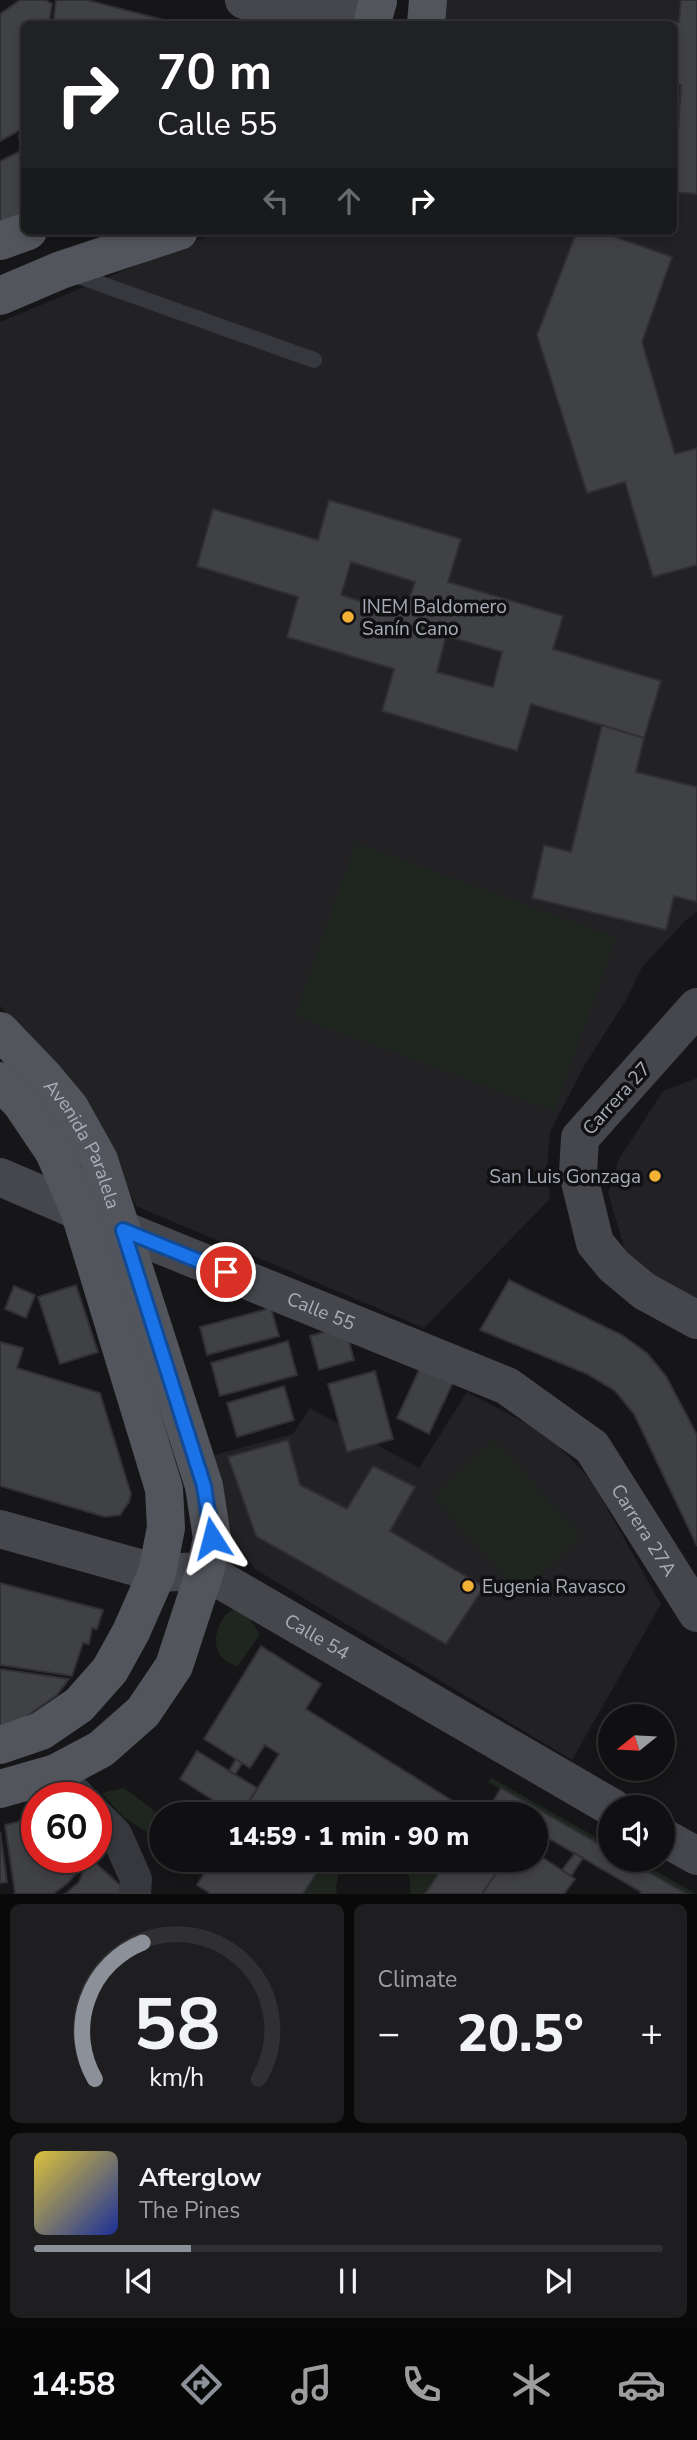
<!DOCTYPE html>
<meta charset="utf-8">
<style>
body{margin:0;font-family:"Nunito Sans",sans-serif;background:#1e1e20;color:#f1f3f6;height:100vh;display:flex;flex-direction:column;font-size:26px;white-space:nowrap}
*{box-sizing:border-box;margin:0}
p{font-size:23px;color:#9c9d9f}
.icon{flex:none;width:38px;height:38px;fill:none;stroke:currentColor;stroke-width:2;stroke-linecap:round;stroke-linejoin:round}
.map{position:relative;height:1894px;overflow:hidden}
.details{display:flex;flex-direction:column;gap:10px;padding:10px;background:#09090a;flex:1}
.details>*{flex:none}
.top-card{position:absolute;left:21px;top:21px;width:656px;height:214px;border-radius:10px;box-shadow:0 4px 10px #0003,0 0 0 2px #303032;background:#202124;color:#fff;overflow:hidden}
.needle{width:46px;rotate:252deg}
.fabs{position:absolute;left:598px;top:1704px;display:grid;gap:14px}
.fabs a{display:grid;place-items:center;width:77px;height:77px;border-radius:50%;background:#101012;box-shadow:0 4px 10px #0003,0 0 0 2px #303032;font-size:35px}
.speed{position:absolute;left:21px;top:1782px;display:flex;gap:14px;font-size:35px;font-weight:700;text-align:center}
.speed>*{display:grid;place-content:center;width:91px;height:91px;border-radius:50%;background:#101012;box-shadow:0 4px 10px #0003,0 0 0 2px #303032;line-height:1}
.speed .limit{border:10px solid #d22;background:#fff;color:#111}
.pin{position:absolute;display:grid;place-items:center;width:60px;height:60px;color:#fff;margin:-30px;border:4px solid #fff;border-radius:50%;box-shadow:0 2px 7px #0007}
.me{position:absolute;width:77px;margin:-38px;rotate:351deg;stroke-linejoin:round;filter:drop-shadow(0 0 5px #0008)}
.turn{display:flex;align-items:center;gap:24px;height:147px;padding:0 21px;font-size:32px}
.turn .icon{width:91px;height:91px;stroke-width:2.5}
.turn b{display:block;font-size:49px;line-height:60px}
.lanes{display:flex;align-items:center;height:66px;padding:0 21px;background:#0003;justify-content:center;gap:35px;direction:ltr}
.lanes .off{opacity:.35}
.big{font-size:52px;font-weight:800;line-height:1.1}
.details .card{flex:1;display:flex;flex-direction:column;justify-content:center;gap:10px;min-width:0;padding:0 24px;border-radius:10px;background:#1e1e20}
.details .dial{align-items:center;gap:0}
.dial svg{height:182px;overflow:visible;fill:none;stroke:#303032;stroke-width:7;stroke-linecap:round;text-anchor:middle}
.dial text{fill:#f1f3f6;stroke:none}
.song{display:flex;align-items:center;gap:21px}
.cover{width:84px;height:84px;border-radius:10px;background:linear-gradient(135deg,hsl(50 70% 55%),hsl(230 70% 35%))}
.played{height:7px;border-radius:4px;background:linear-gradient(90deg,#8c9099 25%,#303032 25%)}
.keys{display:flex;justify-content:space-around;direction:ltr}
.heat{display:flex;justify-content:space-between;align-items:center;font-size:38px;direction:ltr}
.details .tiles{flex:1;display:grid;gap:10px;grid-template-columns:1fr 1fr}
.card:last-child{grid-column:span 2}
.trip{position:absolute;left:149px;top:1802px;width:399px;height:70px;border-radius:35px;background:#101012;box-shadow:0 4px 10px #0003,0 0 0 2px #303032;font-weight:800;line-height:70px;text-align:center}
.tabs{display:flex;height:112px;justify-content:space-around;align-items:center;background:#060607;color:#9c9d9f}
.tabs .icon{width:49px;height:49px}
.tabs .on{color:#8c9099}
.tabs b{font-size:32px;color:#f1f3f6}
.map>svg:first-child{display:block}
.built{fill:#222225}
.green{fill:#1e261f}
.building{fill:#404145;stroke:#303034;stroke-width:2;fill-rule:evenodd}
.lines{fill:none;stroke-linecap:round;stroke-linejoin:round}
.lane{stroke:#37383d;stroke-width:16}
.street{stroke:#37383d;stroke-width:32}
.secondary{stroke:#45474d;stroke-width:38}
.primary{stroke:#53555c;stroke-width:38}
.route-casing{stroke:#114b97;stroke-width:18}
.route{stroke:#1a73e8;stroke-width:12}
.poi-dot{fill:#f2b134;stroke:#111113;stroke-width:2.5}
.labels{text-anchor:middle;stroke-width:7;stroke-linejoin:round;paint-order:stroke}
.poi-label{font-size:19px;fill:#a8adb8;stroke:#111113;text-anchor:start}
.street-label{font-size:19px;fill:#a8adb8;stroke:#111113}
</style>
<div class="map">
<svg width="697" height="1894" viewBox="0 0 697 1894">
<rect width="100%" height="100%" fill="#161618"/>
<path class="built" d="M441 0H697V912L687 919 642 967 626 1000 584 1066 550 1132 547 1168 550 1199 424 1328 136 1206 111 1150 46 1058 0 1006V322L219 231H674V24H438Z
M697 1078V1303L656 1283 626 1254 608 1193 619 1159 663 1091Z
M467 1392 548 1435 591 1480 661 1604 572 1760 255 1569 229 1532 214 1455 293 1434 310 1408 419 1468Z"/>
<path class="green" d="M356 843 616 938 554 1111 295 1016Z
M494 1440 581 1536 520 1592 433 1497Z
M246 1607 251 1621 260 1634 237 1667C231 1663 222 1660 219 1653 211 1640 220 1615 234 1609 235 1608 245 1608 246 1607Z
M492 1778 611 1846V1851L488 1782Z
M124 1788 157 1813 148 1830 161 1840V1844L150 1834 123 1817 102 1793Z
M402 1860H443L446 1862 425 1894H410C411 1881 409 1872 402 1860Z
M627 1860H637L696 1894H687Z
M325 1861 339 1870 336 1887 337 1894H303Z"/>
<path class="building" d="M46 0 52 4 49 24H24V128L0 141V14L20 0Z
M56 0H87L179 24H53Z
M681 0H697V194L674 192 681 85 674 84V24H652V20L679 22Z
M24 132V222L0 231V161L21 151 19 135Z
M577 231H599L672 257 642 342 675 454 697 448V565L653 577 625 482 587 493 537 335Z
M329 500 461 539 448 582 563 616 553 649 661 681 644 738 531 704 517 751 382 711 394 669 287 637 298 597 197 566 213 509 318 540ZM351 562 415 582 404 615 341 595ZM446 636 502 652 493 687 437 672Z
M602 725 644 738 636 772 697 787V902L674 896 666 930 532 898 544 845 571 852Z
M509 1280 622 1335 647 1353 666 1376 697 1435V1546L634 1414 615 1391 587 1374 480 1330Z
M76 1285 98 1352 60 1364 38 1297Z
M14 1286 35 1295 26 1318 5 1309Z
M271 1308 279 1336 207 1355 200 1327Z
M345 1326 354 1360 319 1370 310 1336Z
M288 1341 297 1375 220 1396 211 1363Z
M0 1342 23 1348 17 1368 100 1393 131 1494 129 1502 120 1515 105 1517 0 1486Z
M424 1359 457 1374 429 1434 397 1418Z
M375 1371 393 1439 347 1452 328 1384Z
M284 1386 294 1420 237 1437 227 1403Z
M288 1440 300 1485 347 1509 373 1466 415 1487 390 1531 484 1587 446 1644 256 1536 228 1457Z
M0 1583 103 1610 97 1629 92 1628 89 1644 83 1643 72 1676 0 1665Z
M261 1646 321 1684 306 1709 475 1815H374L361 1806 355 1815H241L279 1754 265 1745 250 1768 204 1739Z
M0 1669 69 1679 57 1695 9 1729 0 1730Z
M197 1751 257 1788 241 1815H236L180 1779Z
M236 1759 242 1763 235 1775 229 1771Z
M501 1788 611 1851V1860H627L687 1894H640L641 1892 536 1831V1815H507L491 1805Z
M37 1817V1857H84L77 1872 68 1883 53 1894H15L5 1825Z
M0 1832 7 1882 0 1883Z
M536 1853 575 1879 564 1894H482L505 1860H536Z
M575 1853 583 1858 571 1876 562 1870Z
M89 1857 130 1894H65L79 1882Z
M212 1860H325L303 1894H211L197 1885Z
M443 1860H505L482 1894H425L446 1862Z"/>
<g class="lines">
<path class="lane" d="M73 274 314 360"/>
<path class="street" d="M56 1773 80 1797
M96 1814 116 1834 136 1879 135 1894"/>
<g class="secondary">
<path d="M244 0 275 9 378 2"/>
<path d="M697 1007 580 1138 578 1173 595 1243 614 1266 644 1291 697 1320"/>
<path id="s1" d="M0 1177 123 1230 507 1386 592 1447 697 1613"/>
<path id="s2" d="M0 1529 157 1573 205 1571 613 1808"/>
<path d="M663 1837 697 1856"/>
</g>
<g class="primary">
<path d="M372 24 378 0"/>
<path d="M426 24 428 0"/>
<path d="M0 241 28 231"/>
<path d="M0 296 61 270 179 231"/>
<path id="s3" d="M0 1031 45 1078 70 1108 99 1160 204 1486 212 1538 205 1571 174 1666 143 1712 101 1749 56 1773 0 1789"/>
<path d="M0 1081 21 1103 54 1152 79 1210 164 1489 166 1528 157 1573 131 1632 110 1670 79 1705 41 1731 0 1745"/>
</g>
</g>
<g class="lines">
<defs>
<path id="route" d="M212 1538 204 1486 123 1230 226 1272"/>
</defs>
<use href="#route" class="route-casing"/>
<use href="#route" class="route"/>
</g>
<g class="poi-dot">
<circle cx="348" cy="617" r="7"/>
<circle cx="655" cy="1176" r="7"/>
<circle cx="468" cy="1586" r="7"/>
</g>
<g class="labels">
<g class="poi-label">
<text x="362" y="613">INEM Baldomero<tspan x="362" dy="22">Sanín Cano</tspan></text>
<text x="641" y="1183" text-anchor="end">San Luis Gonzaga</text>
<text x="482" y="1593">Eugenia Ravasco</text>
</g>
<g class="street-label">
<text transform="translate(616 1098) rotate(-48)" y="7">Carrera 27</text>
<text dy="7" stroke="none"><textPath href="#s3" startOffset="142">Avenida Paralela</textPath></text>
<text dy="7" stroke="none"><textPath href="#s1" startOffset="348">Calle 55</textPath></text>
<text dy="7" stroke="none"><textPath href="#s1" startOffset="751">Carrera 27A</textPath></text>
<text dy="7" stroke="none"><textPath href="#s2" startOffset="341">Calle 54</textPath></text>
</g>
</g>
</svg>
<div class="fabs">
<a><svg class="needle" viewBox="-14 -14 28 28"><path d="M0-13l5 13h-10z" fill="#e53935"/><path d="M0 13l5-13h-10z" fill="#9c9d9f"/></svg></a>
<a><svg class="icon" aria-label="sound" viewBox="0 0 24 24"><path d="M4 9h4l5-4v14l-5-4H4zM17 9q2 3 0 6"/></svg></a>
</div>
<div class="speed"><div class="limit">60</div></div>
<div class="pin" style="left:226px;top:1272px;background:#d93025"><svg class="icon" aria-label="arrive" viewBox="0 0 24 24"><path d="M6 21V4h12l-3 4 3 4H6"/></svg></div>
<svg class="me" style="left:212px;top:1538px" viewBox="-20 -20 40 40"><path d="M0-17L14 15 0 8-14 15z" fill="#1a73e8" stroke="#fff" stroke-width="4"/></svg>
<div class="trip">14:59 · 1 min · 90 m</div>
<div class="top-card">
<div class="turn"><svg class="icon" aria-label="right" viewBox="0 0 24 24"><path d="M7 20v-9h11M14 6l5 5-5 5"/></svg><div><b>70 m</b>Calle 55</div></div>
<div class="lanes"><svg class="icon off" aria-label="left" viewBox="0 0 24 24"><path d="M17 20v-9H6M10 6l-5 5 5 5"/></svg><svg class="icon off" aria-label="ahead" viewBox="0 0 24 24"><path d="M12 20V5M6 11l6-6 6 6"/></svg><svg class="icon" aria-label="right" viewBox="0 0 24 24"><path d="M7 20v-9h11M14 6l5 5-5 5"/></svg></div>
</div>
</div>
<section class="details">
<div class="tiles">
<div class="card dial"><svg viewBox="0 0 100 80">
<path d="M14 69A42 42 0 1 1 86 69"/>
<path d="M14 69A42 42 0 0 1 35 9" stroke="#8c9099"/>
<text x="50" y="56" font-size="32" font-weight="700">58</text>
<text x="50" y="72" font-size="11">km/h</text>
</svg></div>
<div class="card"><p>Climate</p>
<div class="heat"><a>−</a><b class="big">20.5°</b><a>+</a></div>
</div>
<div class="card">
<div class="song"><i class="cover"></i><div><b>Afterglow</b><p>The Pines</p></div></div>
<div class="played"></div>
<div class="keys"><svg class="icon" aria-label="previous" viewBox="0 0 24 24"><path d="M18 5L8 12l10 7zM5 5v14"/></svg><svg class="icon" aria-label="pause" viewBox="0 0 24 24"><path d="M8 5v14M16 5v14"/></svg><svg class="icon" aria-label="next" viewBox="0 0 24 24"><path d="M6 5l10 7-10 7zM19 5v14"/></svg></div>
</div>
</div>
</section>
<nav class="tabs">
<b>14:58</b>
<svg class="icon on" aria-label="directions" viewBox="0 0 24 24"><path d="M12 3l9 9-9 9-9-9zM9 14v-3h6M13 9l2 2-2 2"/></svg>
<svg class="icon" aria-label="music" viewBox="0 0 24 24"><path d="M9 18V5l10-2v13"/><circle cx="6" cy="18" r="3"/><circle cx="16" cy="16" r="3"/></svg>
<svg class="icon" aria-label="phone" viewBox="0 0 24 24"><path d="M5 4h4l2 5-3 2q2 4 5 5l2-3 5 2v4C11 20 4 13 5 4z"/></svg>
<svg class="icon" aria-label="climate" viewBox="0 0 24 24"><path d="M12 3v18M4 7l16 10M4 17L20 7"/></svg>
<svg class="icon" aria-label="car" viewBox="0 0 24 24"><path d="M5 17H2v-5l4-1 3-4h7l3 4 3 1v5h-3M9 17h6M6 11h13"/><circle cx="7" cy="17" r="2"/><circle cx="17" cy="17" r="2"/></svg>
</nav>
